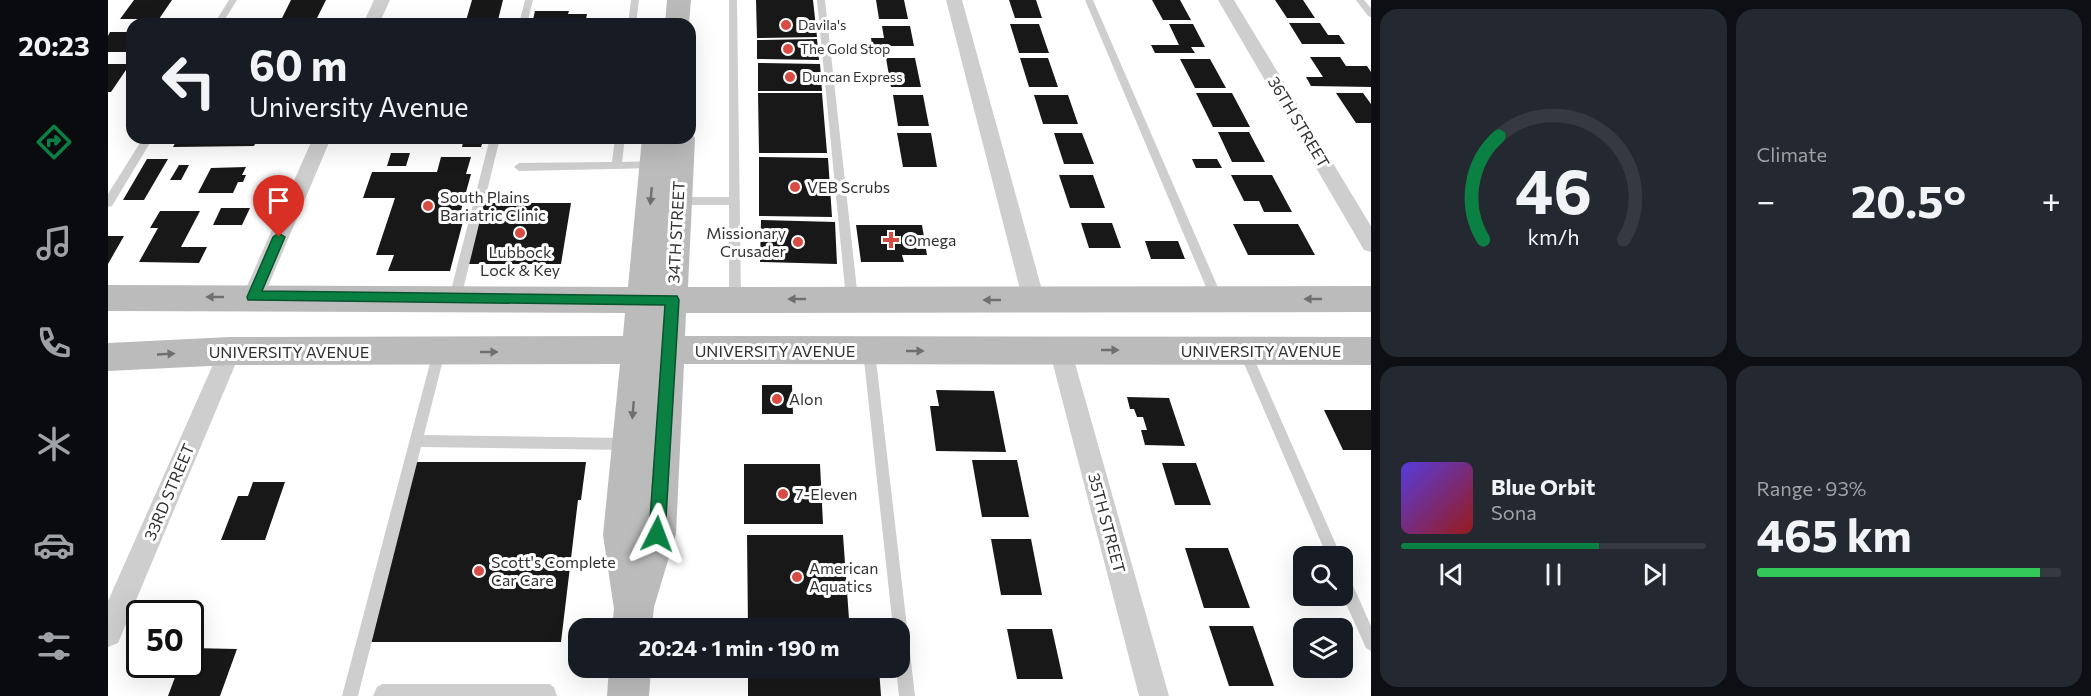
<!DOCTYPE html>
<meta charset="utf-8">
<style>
body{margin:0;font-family:Commissioner,sans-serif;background:#242831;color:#f1f3f6;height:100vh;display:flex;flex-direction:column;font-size:22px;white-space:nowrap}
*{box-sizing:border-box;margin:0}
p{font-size:20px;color:#9ea1a6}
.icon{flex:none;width:33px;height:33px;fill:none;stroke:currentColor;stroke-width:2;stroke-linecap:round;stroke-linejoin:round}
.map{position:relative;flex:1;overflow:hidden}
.details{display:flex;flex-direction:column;gap:9px;padding:9px;background:#0d0f14;width:720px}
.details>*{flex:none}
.banner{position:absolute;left:18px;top:18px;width:570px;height:126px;border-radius:18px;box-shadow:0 6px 24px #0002;background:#171b24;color:#f1f3f6;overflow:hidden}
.controls{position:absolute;left:1185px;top:546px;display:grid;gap:12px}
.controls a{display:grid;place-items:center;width:60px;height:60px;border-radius:12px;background:#171b24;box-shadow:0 6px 24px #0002;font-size:30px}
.speed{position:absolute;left:18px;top:600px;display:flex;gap:12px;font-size:30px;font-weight:700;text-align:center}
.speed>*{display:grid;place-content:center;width:78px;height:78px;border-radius:50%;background:#171b24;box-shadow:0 6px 24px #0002;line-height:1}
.speed .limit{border:3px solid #111;border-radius:9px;background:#fff;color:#111}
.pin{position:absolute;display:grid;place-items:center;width:51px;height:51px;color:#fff;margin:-62px -26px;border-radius:50% 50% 50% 0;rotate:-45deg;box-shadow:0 0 6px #0007}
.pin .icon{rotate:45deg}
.me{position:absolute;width:66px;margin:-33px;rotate:3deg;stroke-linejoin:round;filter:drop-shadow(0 0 4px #0008)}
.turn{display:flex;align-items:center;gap:21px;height:126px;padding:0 24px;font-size:27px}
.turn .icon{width:78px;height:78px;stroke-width:2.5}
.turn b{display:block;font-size:42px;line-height:51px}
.big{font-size:45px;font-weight:700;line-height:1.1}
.details .tile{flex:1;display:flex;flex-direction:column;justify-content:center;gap:9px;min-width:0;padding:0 21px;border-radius:18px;background:#242831}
.details .dial{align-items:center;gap:0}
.dial svg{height:156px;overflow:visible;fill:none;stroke:#363941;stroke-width:7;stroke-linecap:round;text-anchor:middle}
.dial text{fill:#f1f3f6;stroke:none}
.song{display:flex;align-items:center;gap:18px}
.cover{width:72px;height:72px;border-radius:9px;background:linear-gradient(135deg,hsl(250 70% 55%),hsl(0 70% 35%))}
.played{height:6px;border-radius:3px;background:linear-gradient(90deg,#0b8043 65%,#363941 65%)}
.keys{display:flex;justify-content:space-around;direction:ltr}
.heat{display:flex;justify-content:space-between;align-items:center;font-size:33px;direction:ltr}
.charge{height:9px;border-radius:4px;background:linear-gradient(90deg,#34c759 93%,#363941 0)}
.details .tiles{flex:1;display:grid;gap:9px;grid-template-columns:repeat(2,1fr)}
.trip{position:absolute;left:460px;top:618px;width:342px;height:60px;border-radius:18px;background:#171b24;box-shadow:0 6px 24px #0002;font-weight:700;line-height:60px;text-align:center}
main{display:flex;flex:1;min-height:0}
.menu{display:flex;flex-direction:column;width:108px;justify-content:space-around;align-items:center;background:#090b0e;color:#9ea1a6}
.menu .icon{width:42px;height:42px}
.menu .on{color:#0b8043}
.menu b{font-size:27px;color:#f1f3f6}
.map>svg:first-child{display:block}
.building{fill:#181818}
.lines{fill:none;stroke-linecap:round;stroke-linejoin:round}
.service{fill:#cecece;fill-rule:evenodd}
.minor{fill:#cecece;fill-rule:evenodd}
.secondary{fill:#bbb;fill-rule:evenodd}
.oneway{fill:#6f6f6f}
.route{fill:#0b8043;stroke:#07532c;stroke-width:1.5}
.poi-dot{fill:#d94c43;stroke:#fff;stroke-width:2}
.labels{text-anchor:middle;stroke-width:6;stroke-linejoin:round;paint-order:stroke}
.far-poi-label{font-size:14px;fill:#313131;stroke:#fff;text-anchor:start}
.street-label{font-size:16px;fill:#313131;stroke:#fff}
.poi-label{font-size:16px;fill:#313131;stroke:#fff;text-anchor:start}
</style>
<main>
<nav class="menu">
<b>20:23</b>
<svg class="icon on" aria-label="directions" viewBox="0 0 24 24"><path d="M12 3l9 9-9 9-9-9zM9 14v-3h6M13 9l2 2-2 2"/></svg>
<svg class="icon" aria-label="music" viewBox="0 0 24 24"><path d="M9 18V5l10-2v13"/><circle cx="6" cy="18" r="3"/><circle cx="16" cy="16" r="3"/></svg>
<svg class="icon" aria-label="phone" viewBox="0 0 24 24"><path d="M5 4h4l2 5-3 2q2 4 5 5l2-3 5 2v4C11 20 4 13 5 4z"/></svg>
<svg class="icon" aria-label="climate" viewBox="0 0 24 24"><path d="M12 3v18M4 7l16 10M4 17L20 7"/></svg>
<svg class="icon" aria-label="car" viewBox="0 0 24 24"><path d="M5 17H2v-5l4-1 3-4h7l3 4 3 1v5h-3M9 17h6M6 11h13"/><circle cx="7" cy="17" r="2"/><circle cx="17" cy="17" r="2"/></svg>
<svg class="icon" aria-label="filters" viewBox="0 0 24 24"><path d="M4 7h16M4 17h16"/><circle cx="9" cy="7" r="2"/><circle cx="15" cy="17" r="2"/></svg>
</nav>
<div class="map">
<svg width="1263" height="696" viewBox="0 0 1263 696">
<rect width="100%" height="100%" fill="#fff"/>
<path class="building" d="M26 0H64L51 19H12Z
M183 0H218L207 22H172Z
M364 0H395L389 24H357Z
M648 0H705L709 37 649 38Z
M768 0H796L800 19H771Z
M901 0H928L934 18H907Z
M1044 0H1072L1083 20H1055Z
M1167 0H1195L1207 18H1179Z
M427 11H461L460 14H479L478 19H490L489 24H424Z
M1181 23H1212L1220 35H1231L1237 44H1194Z
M902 24H931L941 53H911Z
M1061 24H1085L1097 47H1083L1087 53H1047L1043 45H1071Z
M774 26H802L806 46H764L763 38H776Z
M2 32H24V48L21 52H0V36Z
M709 39 711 60 649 59V40Z
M1202 57H1232L1238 66H1259L1263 72V87L1203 86 1198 77H1215Z
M778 58H807L813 87H783Z
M912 58H940L950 87H921Z
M1072 59H1102L1118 88H1087Z
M650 63 712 64 714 91H650Z
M0 64H22L3 92H0Z
M650 93H714L719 153H651Z
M1088 93H1124L1142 127H1105Z
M1228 93H1255L1263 104V123H1248Z
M785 95H815L821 126H790Z
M926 95H960L970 124H935Z
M1110 132H1141L1157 162H1124Z
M789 133H823L829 167H795Z
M946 133H974L986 164H956Z
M70 138H150L146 146 65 147Z
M356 138H376L373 147H354Z
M283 153H302L298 166H279Z
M333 157H363L358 174H363L352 214H357L342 271H280L286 255H268L287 198H255L264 172H329Z
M651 157 720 158 724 217 651 216Z
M39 159H60L36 200H15Z
M1084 159H1109L1114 168H1088Z
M71 165H81L73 180H62Z
M138 167 134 175H138L135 182H130L125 193H90L103 168Z
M951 175H985L997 208H962Z
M1123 175H1164L1184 212H1156L1151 201H1136Z
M374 203H463L453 264H359Z
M113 208H142L134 225H105Z
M52 211H92L73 247H99L91 263 31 262 50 228H42Z
M653 220 727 222 729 264 652 262Z
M973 223H1004L1013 248H981Z
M1125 224H1190L1207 255H1140Z
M748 225H814L819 255H794L796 262H753Z
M0 236H16L0 264Z
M1037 241H1070L1077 259H1043Z
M654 385H684L685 414H654Z
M828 390 886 391 898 452 828 451 822 406H831Z
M1019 397 1061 398 1077 446 1037 445 1033 430H1039L1035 417H1029L1026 409H1022Z
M1216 410H1263V450H1235Z
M864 460H909L921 517H874Z
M308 462H478L473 500H470L453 642H263Z
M1054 463H1088L1103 505H1067Z
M636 464H712L715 524H636Z
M145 482H177L157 540H113L130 496H140Z
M639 535H735L741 619H766L767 628H640Z
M883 539H923L934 595H893Z
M1077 548H1120L1142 608H1096Z
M1101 626H1145L1166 686H1121Z
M899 629H944L955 679H909Z
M82 648 129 649 112 696H60L72 664H82Z
M640 668H771L773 696H640Z"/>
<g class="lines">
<path class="service" d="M121 0H129L114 24H106Z
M417 0H425L419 24H411Z
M523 0H531L528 24H520Z
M621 0H629L633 299 631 302H623L621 299V205H569L564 201 569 197H621Z
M709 0H717L750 299 748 302H740L738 299Z
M977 0H985L1115 299 1113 302H1105L1103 299Z
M1248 0H1256L1263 8V17L1260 16Z
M35 138H45L4 206 0 207V194Z
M382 138H392L353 298 351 301H343L341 298Z
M507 138H517L514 162 546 161 551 165 550 168 411 171 406 167 411 163 504 162Z
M761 346 765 347 767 351 807 696H791L788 668H792V628H785L755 351 757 347Z
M331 347 335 348 337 352 316 435 518 438 523 440 524 444 523 448 518 450 313 447 250 696H234L325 352 327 348Z
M1137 347 1141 348 1143 352 1233 556H1219L1131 352 1133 348Z
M1234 570 1239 572 1263 626V651L1258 648 1234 595Z
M274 684H441L446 687 449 696H265L269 687Z"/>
<path class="minor" d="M266 0H282L271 24H255Z
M838 0H854L937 301 934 307 926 310 918 307 915 301Z
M1110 0H1126L1263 226V252L1256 250Z
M205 138H223L153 303 145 306 137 303 134 297Z
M952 339 960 342 963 349 1061 696H1031L941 349 944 342Z
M122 341 130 344 133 351 10 643 0 647V601L111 351 114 344Z"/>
<path class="secondary" d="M559 0H583L581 24H557Z
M582 131 587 138 580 287 1263 286V312L578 313 577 336 1263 337V365L576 364 568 534 546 607 544 628H504L506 609 495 535 512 364 122 365 0 371V343L122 337 515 336 517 313 0 311V285L520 287 534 138H582Z
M501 668H543L541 696H499Z"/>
</g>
<defs><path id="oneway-solid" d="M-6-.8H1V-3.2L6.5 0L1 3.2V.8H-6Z" transform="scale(1.5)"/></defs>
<g class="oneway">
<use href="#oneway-solid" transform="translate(543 196) rotate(95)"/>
<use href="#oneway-solid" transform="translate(107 297) rotate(180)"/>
<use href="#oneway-solid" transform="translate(689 299) rotate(180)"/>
<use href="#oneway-solid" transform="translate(1205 299) rotate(180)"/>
<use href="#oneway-solid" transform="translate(884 300) rotate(-180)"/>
<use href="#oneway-solid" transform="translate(1002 350)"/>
<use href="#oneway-solid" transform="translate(807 351)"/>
<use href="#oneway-solid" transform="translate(381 352)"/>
<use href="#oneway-solid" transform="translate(58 354) rotate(-3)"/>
<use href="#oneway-solid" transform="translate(525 410) rotate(95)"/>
</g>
<path class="route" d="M171 233 177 237 154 291 569 296 571 300 557 534 555 539 549 542 544 539 541 534 557 305 140 300 139 297 165 237Z"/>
<g class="poi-dot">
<circle cx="678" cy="25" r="6"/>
<circle cx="680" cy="49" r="6"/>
<circle cx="682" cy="77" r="6"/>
<circle cx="687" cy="187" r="6"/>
<circle cx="320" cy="206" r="6"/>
<circle cx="412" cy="233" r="6"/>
<path d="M780 231h6v6h6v6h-6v6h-6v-6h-6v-6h6z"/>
<circle cx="690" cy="242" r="6"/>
<circle cx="669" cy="399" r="6"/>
<circle cx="675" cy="494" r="6"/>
<circle cx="371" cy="571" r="6"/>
<circle cx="689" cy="577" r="6"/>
</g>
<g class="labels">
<g class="far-poi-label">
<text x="690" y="30">Davila's</text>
<text x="692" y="54">The Gold Stop</text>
<text x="694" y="82">Duncan Express</text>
</g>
<g class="street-label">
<text transform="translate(1191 122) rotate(59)" y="6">36TH STREET</text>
<text transform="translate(568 232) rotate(-87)" y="6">34TH STREET</text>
<text x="667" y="357">UNIVERSITY AVENUE</text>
<text x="1153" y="357">UNIVERSITY AVENUE</text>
<text x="181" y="358">UNIVERSITY AVENUE</text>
<text transform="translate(61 492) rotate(-67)" y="6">33RD STREET</text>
<text transform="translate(999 523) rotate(75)" y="6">35TH STREET</text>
</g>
<g class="poi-label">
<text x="699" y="193">VEB Scrubs</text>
<text x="332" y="203">South Plains<tspan x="332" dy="18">Bariatric Clinic</tspan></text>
<text x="678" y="239" text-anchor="end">Missionary<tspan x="678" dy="18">Crusader</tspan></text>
<text x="796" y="246">Omega</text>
<text x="412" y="258" text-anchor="middle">Lubbock<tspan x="412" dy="18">Lock &amp; Key</tspan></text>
<text x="681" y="405">Alon</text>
<text x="687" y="500">7-Eleven</text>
<text x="383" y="568">Scott's Complete<tspan x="383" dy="18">Car Care</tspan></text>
<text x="701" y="574">American<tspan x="701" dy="18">Aquatics</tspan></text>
</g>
</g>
</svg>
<div class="controls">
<a><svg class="icon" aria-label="search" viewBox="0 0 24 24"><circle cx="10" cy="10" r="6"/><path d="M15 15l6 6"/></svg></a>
<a><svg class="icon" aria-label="layers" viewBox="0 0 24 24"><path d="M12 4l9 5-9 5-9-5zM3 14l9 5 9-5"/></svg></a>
</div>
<div class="speed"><div class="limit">50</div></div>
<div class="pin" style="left:171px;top:237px;background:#d93025"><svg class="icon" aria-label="arrive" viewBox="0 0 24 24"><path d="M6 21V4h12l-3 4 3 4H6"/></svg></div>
<svg class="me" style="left:549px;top:534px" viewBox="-20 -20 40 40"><path d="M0-17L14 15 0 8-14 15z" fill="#0b8043" stroke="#fff" stroke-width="4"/></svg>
<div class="trip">20:24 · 1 min · 190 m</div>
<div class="banner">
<div class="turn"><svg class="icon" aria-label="left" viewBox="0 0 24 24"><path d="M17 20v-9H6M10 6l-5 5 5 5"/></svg><div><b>60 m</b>University Avenue</div></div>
</div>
</div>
<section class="details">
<div class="tiles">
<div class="tile dial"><svg viewBox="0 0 100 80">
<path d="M14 69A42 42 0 1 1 86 69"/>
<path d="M14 69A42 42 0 0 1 22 16" stroke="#0b8043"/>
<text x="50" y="56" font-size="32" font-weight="700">46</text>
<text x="50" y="72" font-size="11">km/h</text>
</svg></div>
<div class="tile"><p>Climate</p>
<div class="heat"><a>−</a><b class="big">20.5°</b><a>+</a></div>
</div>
<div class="tile">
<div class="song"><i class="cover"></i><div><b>Blue Orbit</b><p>Sona</p></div></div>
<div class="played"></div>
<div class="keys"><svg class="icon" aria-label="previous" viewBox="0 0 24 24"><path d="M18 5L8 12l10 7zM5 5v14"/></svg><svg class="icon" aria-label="pause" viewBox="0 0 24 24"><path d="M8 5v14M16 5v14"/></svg><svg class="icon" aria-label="next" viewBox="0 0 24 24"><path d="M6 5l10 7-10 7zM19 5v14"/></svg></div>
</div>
<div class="tile"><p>Range · 93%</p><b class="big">465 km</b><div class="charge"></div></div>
</div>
</section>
</main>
